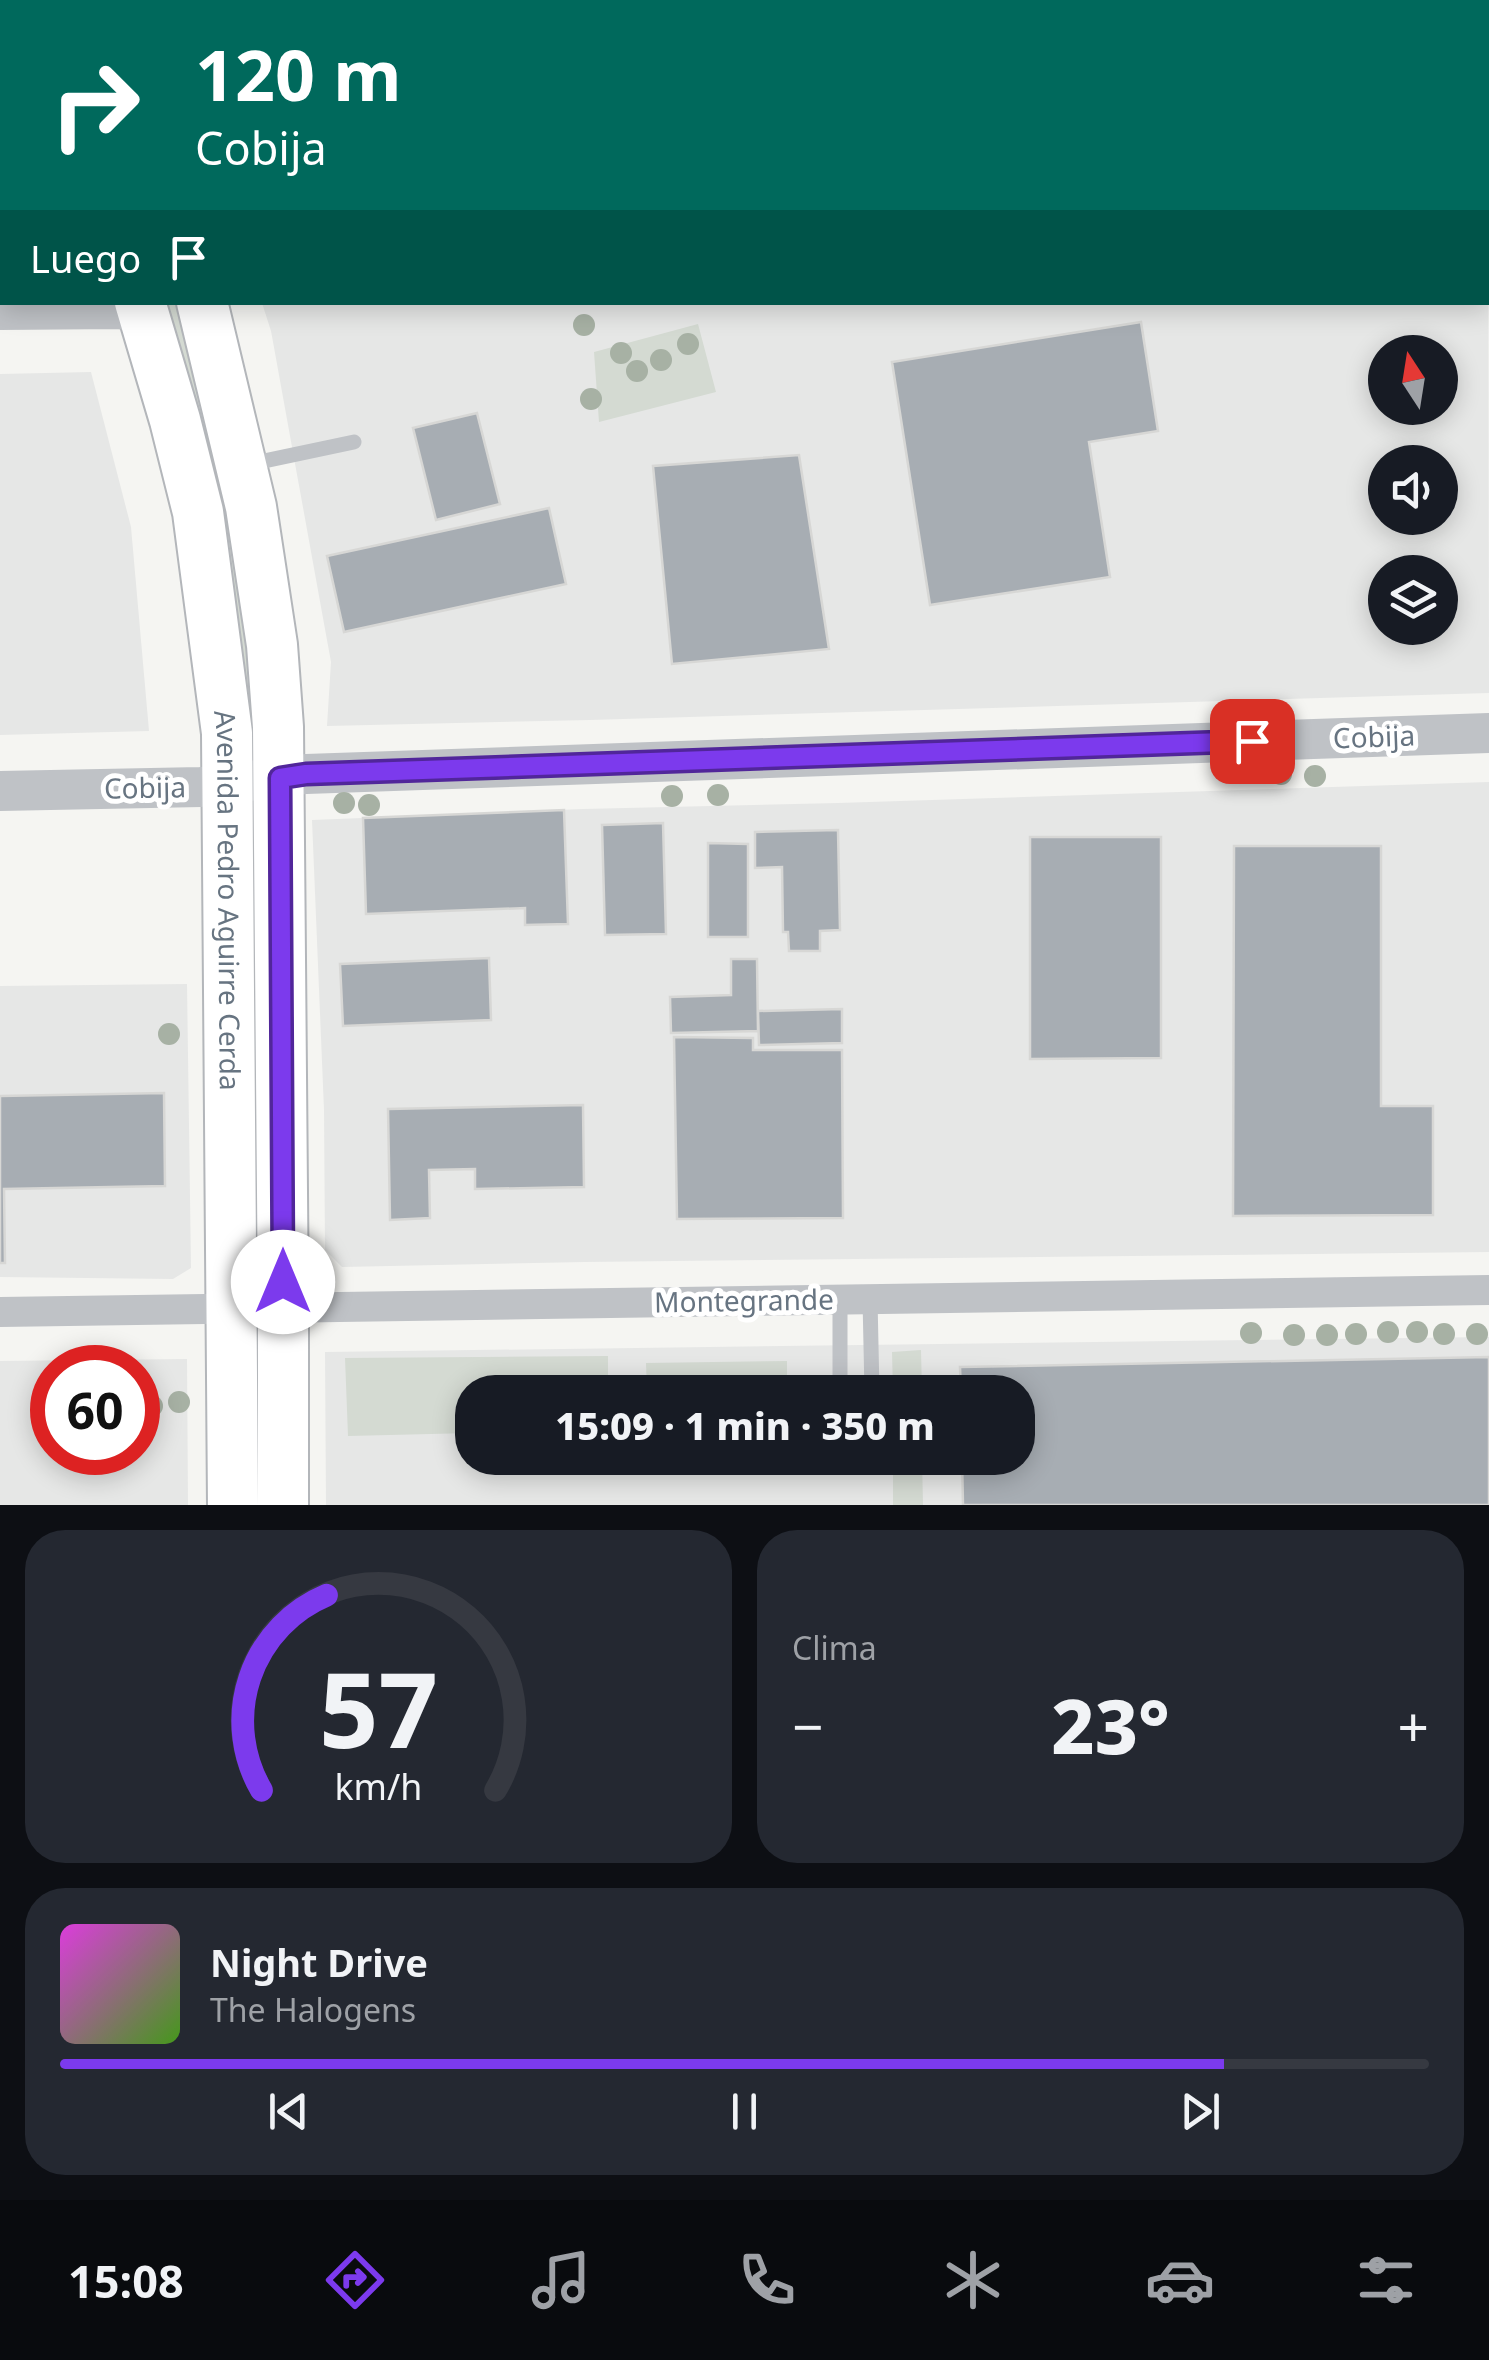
<!DOCTYPE html>
<html lang="es">
<meta charset="utf-8">
<style>
body{margin:0;font-family:"Noto Sans",sans-serif;background:#242831;color:#f1f3f6;height:100vh;display:flex;flex-direction:column;font-size:38px;white-space:nowrap}
*{box-sizing:border-box;margin:0}
p{font-size:32px;color:#9ea1a6}
.icon{flex:none;width:55px;height:55px;fill:none;stroke:currentColor;stroke-width:2;stroke-linecap:round;stroke-linejoin:round}
.map{position:relative;height:1505px;overflow:hidden}
.sheet{display:flex;flex-direction:column;gap:25px;padding:25px;background:#0d0f14;flex:1}
.sheet>*{flex:none}
.hud{position:absolute;left:0px;top:0px;width:1490px;height:305px;box-shadow:0 5px 25px #0003;background:#00695c;color:#fff;overflow:hidden}
.needle{width:65px;rotate:348deg}
.buttons{position:absolute;left:1368px;top:335px;display:grid;gap:20px}
.buttons a{display:grid;place-items:center;width:90px;height:90px;border-radius:50%;background:#171b24;box-shadow:0 5px 25px #0003;font-size:50px}
.speed{position:absolute;left:30px;top:1345px;display:flex;gap:20px;font-size:50px;font-weight:700;text-align:center}
.speed>*{display:grid;place-content:center;width:130px;height:130px;border-radius:50%;background:#171b24;box-shadow:0 5px 25px #0003;line-height:1}
.speed .limit{border:15px solid #d22;background:#fff;color:#111}
.pin{position:absolute;display:grid;place-items:center;width:85px;height:85px;color:#fff;margin:-42px;border-radius:20px;box-shadow:0 5px 15px #0006}
.me{position:absolute;width:110px;margin:-55px;rotate:0deg;stroke-linejoin:round;filter:drop-shadow(0 0 8px #0008)}
.turn{display:flex;align-items:center;gap:35px;height:210px;padding:0 30px;font-size:45px}
.turn .icon{width:130px;height:130px;stroke-width:2.5}
.turn b{display:block;font-size:70px;line-height:85px}
.then{display:flex;align-items:center;height:95px;padding:0 30px;background:#0003;gap:20px;font-size:38px}
.big{font-size:75px;font-weight:800;line-height:1.1}
.sheet .tile{flex:1;display:flex;flex-direction:column;justify-content:center;gap:15px;min-width:0;padding:0 35px;border-radius:40px;background:#242831}
.sheet .dial{align-items:center;gap:0}
.dial svg{height:260px;overflow:visible;fill:none;stroke:#363941;stroke-width:7;stroke-linecap:round;text-anchor:middle}
.dial text{fill:#f1f3f6;stroke:none}
.song{display:flex;align-items:center;gap:30px}
.cover{width:120px;height:120px;border-radius:15px;background:linear-gradient(135deg,hsl(300 70% 55%),hsl(100 70% 35%))}
.played{height:10px;border-radius:5px;background:linear-gradient(90deg,#7c3aed 85%,#363941 85%)}
.keys{display:flex;justify-content:space-around;direction:ltr}
.heat{display:flex;justify-content:space-between;align-items:center;font-size:55px;direction:ltr}
.sheet .tiles{flex:1;display:grid;gap:25px;grid-template-columns:1fr 1fr}
.tile:last-child{grid-column:span 2}
.trip{position:absolute;left:455px;top:1375px;width:580px;height:100px;border-radius:40px;background:#171b24;box-shadow:0 5px 25px #0003;font-weight:800;line-height:100px;text-align:center}
.tabs{display:flex;height:160px;justify-content:space-around;align-items:center;background:#090b0e;color:#9ea1a6}
.tabs .icon{width:70px;height:70px}
.tabs .active{color:#7c3aed}
.tabs b{font-size:45px;color:#f1f3f6}
.map>svg:first-child{display:block}
.built{fill:#e6e7e6;fill-rule:evenodd}
.green{fill:#d4dad2}
.building{fill:#a7adb3;stroke:#d7d7d5;stroke-width:2.5}
.lines{fill:none;stroke-linecap:round;stroke-linejoin:round}
.primary-casing{stroke:#b3b6ba;stroke-width:54}
.service{stroke:#bfc2c6;stroke-width:15}
.minor{stroke:#bfc2c6;stroke-width:30}
.tertiary{stroke:#bfc2c6;stroke-width:40}
.primary{stroke:#fff;stroke-width:50}
.tree{fill:#a7b1a4}
.route-casing{stroke:#51269a;stroke-width:25}
.route{stroke:#7c3aed;stroke-width:18}
.labels{text-anchor:middle;stroke-width:10;stroke-linejoin:round;paint-order:stroke}
.street-label{font-size:28px;fill:#677481;stroke:#fff}
</style>
<div class="map">
<svg width="1489" height="1505" viewBox="0 0 1489 1505">
<rect width="100%" height="100%" fill="#f5f5f2"/>
<path class="built" d="M174 0H1479L1480 2H174Z
M1488 41 1489 693 590 720 327 726 331 662 271 331 262 303 1488 302ZM1385 352H1440V408H1385ZM1385 462H1440V518H1385ZM1385 572H1440V628H1385Z
M91 372 131 527 149 731 0 735V374Z
M1489 782V1252L585 1262 342 1267 325 1250 324 1110 312 820 583 809 838 803Z
M187 984 191 1268 173 1279 0 1277V986Z
M1489 1337V1505H326L325 1352ZM472 1392H1018V1458H472Z
M187 1359 188 1505H0V1361ZM52 1368H138V1452H52Z"/>
<path class="green" d="M155 303H178L194 359 248 603 255 720 241 722Z
M698 324 716 392 599 422 594 352Z
M921 1350 922 1392H893L892 1352Z
M608 1356V1392H472V1433L348 1436 345 1358Z
M787 1361V1392H647L646 1363Z
M893 1458H922L923 1505H893Z"/>
<path class="building" d="M2 32V279L0 280V33Z
M1141 322 1158 431 1089 442 1110 577 930 605 892 362Z
M477 413 500 504 436 520 413 428Z
M799 455 829 649 672 664 653 466Z
M549 508 566 584 344 632 327 556Z
M564 810 568 924 525 925V908L366 914 363 818Z
M663 823 666 934 605 935 602 825Z
M838 830 840 930 820 931V951H789L788 932H783L782 867 755 868V832Z
M1030 837H1161V1058L1030 1059Z
M708 843 748 844V937H708Z
M1234 846H1381V1106H1433V1215L1233 1216Z
M489 958 491 1020 343 1026 340 964Z
M731 959H757L758 1031 671 1033 670 997 731 995Z
M842 1009V1043L759 1045 758 1011Z
M674 1037 753 1038V1050H842L843 1218 677 1219Z
M164 1093 165 1186 4 1189 5 1263H0V1096Z
M583 1105 584 1187 475 1189V1169L429 1170 430 1218 390 1220 388 1109Z
M1489 1357V1505H963L962 1458H1018V1392H961L960 1367Z"/>
<g class="lines">
<defs>
<g id="primary">
<path d="M63 0 64 2"/>
<path d="M115 0 116 2"/>
<path id="s1" d="M140 302 175 420 198 512 227 733 233 1505"/>
<path d="M202 302 251 507 272 645 278 727 283 1308V1505"/>
</g>
</defs>
<use href="#primary" class="primary-casing"/>
<path class="service" d="M327 0 329 2
M498 0 499 2
M607 2 615 0
M0 23 2 22
M250 464 354 442
M870 1299 872 1392
M840 1300V1392
M841 1458V1467
M872 1458 873 1467"/>
<path class="minor" d="M0 315 118 314 144 317
M0 1312 1489 1290"/>
<path class="tertiary" d="M0 791 201 787 306 774 1489 733"/>
<use href="#primary" class="primary"/>
</g>
<g class="tree">
<circle cx="584" cy="325" r="11"/>
<circle cx="688" cy="344" r="11"/>
<circle cx="621" cy="353" r="11"/>
<circle cx="661" cy="360" r="11"/>
<circle cx="637" cy="371" r="11"/>
<circle cx="591" cy="399" r="11"/>
<circle cx="1281" cy="774" r="11"/>
<circle cx="1315" cy="776" r="11"/>
<circle cx="718" cy="795" r="11"/>
<circle cx="672" cy="796" r="11"/>
<circle cx="344" cy="803" r="11"/>
<circle cx="369" cy="805" r="11"/>
<circle cx="169" cy="1034" r="11"/>
<circle cx="1388" cy="1332" r="11"/>
<circle cx="1417" cy="1332" r="11"/>
<circle cx="1251" cy="1333" r="11"/>
<circle cx="1356" cy="1334" r="11"/>
<circle cx="1444" cy="1334" r="11"/>
<circle cx="1477" cy="1334" r="11"/>
<circle cx="1294" cy="1335" r="11"/>
<circle cx="1327" cy="1335" r="11"/>
<circle cx="179" cy="1402" r="11"/>
<circle cx="152" cy="1406" r="11"/>
</g>
<g class="lines">
<defs>
<path id="route" d="M283 1282 280 778 306 774 1252 741"/>
</defs>
<use href="#route" class="route-casing"/>
<use href="#route" class="route"/>
</g>
<g class="labels">
<g class="street-label">
<text transform="translate(1374 737) rotate(-2)" y="10">Cobija</text>
<text transform="translate(145 788) rotate(-1)" y="10">Cobija</text>
<text dy="10" stroke="none"><textPath href="#s1" startOffset="608">Avenida Pedro Aguirre Cerda</textPath></text>
<text transform="translate(744 1301) rotate(-1)" y="10">Montegrande</text>
</g>
</g>
</svg>
<div class="buttons">
<a><svg class="needle" viewBox="-14 -14 28 28"><path d="M0-13l5 13h-10z" fill="#e53935"/><path d="M0 13l5-13h-10z" fill="#9ea1a6"/></svg></a>
<a><svg class="icon" aria-label="sound" viewBox="0 0 24 24"><path d="M4 9h4l5-4v14l-5-4H4zM17 9q2 3 0 6"/></svg></a>
<a><svg class="icon" aria-label="layers" viewBox="0 0 24 24"><path d="M12 4l9 5-9 5-9-5zM3 14l9 5 9-5"/></svg></a>
</div>
<div class="speed"><div class="limit">60</div></div>
<div class="pin" style="left:1252px;top:741px;background:#d93025"><svg class="icon" aria-label="arrive" viewBox="0 0 24 24"><path d="M6 21V4h12l-3 4 3 4H6"/></svg></div>
<svg class="me" style="left:283px;top:1282px" viewBox="-20 -20 40 40"><circle r="19" fill="#fff"/><path d="M0-13L10 11 0 6-10 11z" fill="#7c3aed"/></svg>
<div class="trip">15:09 · 1 min · 350 m</div>
<div class="hud">
<div class="turn"><svg class="icon" aria-label="right" viewBox="0 0 24 24"><path d="M7 20v-9h11M14 6l5 5-5 5"/></svg><div><b>120 m</b>Cobija</div></div>
<div class="then">Luego<svg class="icon" aria-label="arrive" viewBox="0 0 24 24"><path d="M6 21V4h12l-3 4 3 4H6"/></svg></div>
</div>
</div>
<section class="sheet">
<div class="tiles">
<div class="tile dial"><svg viewBox="0 0 100 80">
<path d="M14 69A42 42 0 1 1 86 69"/>
<path d="M14 69A42 42 0 0 1 34 9" stroke="#7c3aed"/>
<text x="50" y="56" font-size="32" font-weight="700">57</text>
<text x="50" y="72" font-size="11">km/h</text>
</svg></div>
<div class="tile"><p>Clima</p>
<div class="heat"><a>−</a><b class="big">23°</b><a>+</a></div>
</div>
<div class="tile">
<div class="song"><i class="cover"></i><div><b>Night Drive</b><p>The Halogens</p></div></div>
<div class="played"></div>
<div class="keys"><svg class="icon" aria-label="previous" viewBox="0 0 24 24"><path d="M18 5L8 12l10 7zM5 5v14"/></svg><svg class="icon" aria-label="pause" viewBox="0 0 24 24"><path d="M8 5v14M16 5v14"/></svg><svg class="icon" aria-label="next" viewBox="0 0 24 24"><path d="M6 5l10 7-10 7zM19 5v14"/></svg></div>
</div>
</div>
</section>
<nav class="tabs">
<b>15:08</b>
<svg class="icon active" aria-label="directions" viewBox="0 0 24 24"><path d="M12 3l9 9-9 9-9-9zM9 14v-3h6M13 9l2 2-2 2"/></svg>
<svg class="icon" aria-label="music" viewBox="0 0 24 24"><path d="M9 18V5l10-2v13"/><circle cx="6" cy="18" r="3"/><circle cx="16" cy="16" r="3"/></svg>
<svg class="icon" aria-label="phone" viewBox="0 0 24 24"><path d="M5 4h4l2 5-3 2q2 4 5 5l2-3 5 2v4C11 20 4 13 5 4z"/></svg>
<svg class="icon" aria-label="climate" viewBox="0 0 24 24"><path d="M12 3v18M4 7l16 10M4 17L20 7"/></svg>
<svg class="icon" aria-label="car" viewBox="0 0 24 24"><path d="M5 17H2v-5l4-1 3-4h7l3 4 3 1v5h-3M9 17h6M6 11h13"/><circle cx="7" cy="17" r="2"/><circle cx="17" cy="17" r="2"/></svg>
<svg class="icon" aria-label="filters" viewBox="0 0 24 24"><path d="M4 7h16M4 17h16"/><circle cx="9" cy="7" r="2"/><circle cx="15" cy="17" r="2"/></svg>
</nav>
